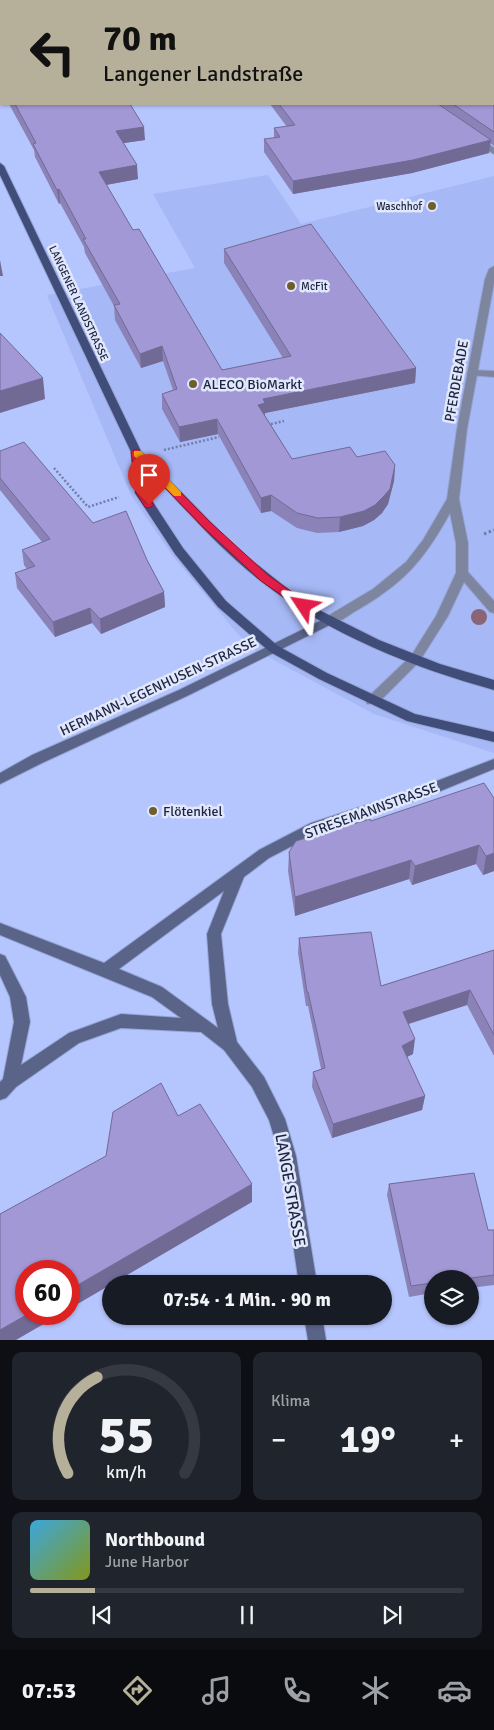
<!DOCTYPE html>
<html lang="de">
<meta charset="utf-8">
<style>
body{margin:0;font-family:Signika,sans-serif;background:#20242c;color:#f1f3f6;height:100vh;display:flex;flex-direction:column;font-size:19px;white-space:nowrap}
*{box-sizing:border-box;margin:0}
p{font-size:16px;color:#9ea1a6}
.icon{flex:none;width:28px;height:28px;fill:none;stroke:currentColor;stroke-width:2;stroke-linecap:round;stroke-linejoin:round}
.map{position:relative;height:1340px;overflow:hidden}
.details{display:flex;flex-direction:column;gap:12px;padding:12px;background:#0d0f14;flex:1}
.details>*{flex:none}
.guide{position:absolute;left:0px;top:0px;width:495px;height:105px;box-shadow:0 1px 4px #0004;background:#b6b09b;color:#111;overflow:hidden}
.fabs{position:absolute;left:424px;top:1270px;display:grid;gap:10px}
.fabs a{display:grid;place-items:center;width:55px;height:55px;border-radius:50%;background:#171b24;box-shadow:0 1px 4px #0004;font-size:25px}
.speed{position:absolute;left:15px;top:1260px;display:flex;gap:10px;font-size:25px;font-weight:700;text-align:center}
.speed>*{display:grid;place-content:center;width:65px;height:65px;border-radius:50%;background:#171b24;box-shadow:0 1px 4px #0004;line-height:1}
.speed .limit{border:8px solid #d22;background:#fff;color:#111}
.pin{position:absolute;display:grid;place-items:center;width:42px;height:42px;color:#fff;margin:-51px -21px;border-radius:50% 50% 50% 0;rotate:-45deg;box-shadow:0 0 5px #0007}
.pin .icon{rotate:45deg}
.me{position:absolute;width:55px;margin:-28px;rotate:303deg;stroke-linejoin:round;filter:drop-shadow(0 0 4px #0008)}
.turn{display:flex;align-items:center;gap:18px;height:105px;padding:0 20px;font-size:22px}
.turn .icon{width:65px;height:65px;stroke-width:2.5}
.turn b{display:block;font-size:35px;line-height:42px}
.big{font-size:38px;font-weight:800;line-height:1.1}
.details .tile{flex:1;display:flex;flex-direction:column;justify-content:center;gap:8px;min-width:0;padding:0 18px;border-radius:10px;background:#20242c}
.details .dial{align-items:center;gap:0}
.dial svg{height:130px;overflow:visible;fill:none;stroke:#363941;stroke-width:7;stroke-linecap:round;text-anchor:middle}
.dial text{fill:#f1f3f6;stroke:none}
.song{display:flex;align-items:center;gap:15px}
.cover{width:60px;height:60px;border-radius:8px;background:linear-gradient(135deg,hsl(200 70% 55%),hsl(70 70% 35%))}
.played{height:5px;border-radius:2px;background:linear-gradient(90deg,#b6b09b 15%,#363941 15%)}
.keys{display:flex;justify-content:space-around;direction:ltr}
.heat{display:flex;justify-content:space-between;align-items:center;font-size:28px;direction:ltr}
.details .tiles{flex:1;display:grid;gap:12px;grid-template-columns:1fr 1fr}
.tile:last-child{grid-column:span 2}
.trip{position:absolute;left:102px;top:1275px;width:290px;height:50px;border-radius:25px;background:#171b24;box-shadow:0 1px 4px #0004;font-weight:800;line-height:50px;text-align:center}
.tabs{display:flex;height:80px;justify-content:space-around;align-items:center;background:#090b0e;color:#9ea1a6}
.tabs .icon{width:35px;height:35px}
.tabs .current{color:#b6b09b}
.tabs b{font-size:22px;color:#f1f3f6}
.map>svg:first-child{display:block}
.built{fill:#a6b8f5}
.lines{fill:none;stroke-linecap:round;stroke-linejoin:round}
.lane-casing{stroke:#97a5d7;stroke-width:2}
.street-casing{stroke:#97a5d7;stroke-width:2}
.secondary-casing{stroke:#97a5d7;stroke-width:2}
.primary-casing{stroke:#97a5d7;stroke-width:2}
.path-far1{stroke:#727ea9;stroke-width:2.5;stroke-dasharray:2 2;stroke-linecap:butt}
.path{stroke:#727ea9;stroke-width:3;stroke-dasharray:2.5 2.5;stroke-linecap:butt}
.lane{fill:#7d859f;fill-rule:evenodd}
.street{fill:#7d859f;fill-rule:evenodd}
.secondary{fill:#5a6489;fill-rule:evenodd}
.primary{fill:#414d79;fill-rule:evenodd}
.tree{fill:#8b6476}
.wall{fill:#8b83b7}
.shaded-wall{fill:#716a95}
.building{fill:#a298d5;stroke:#716a95}
.route{fill:#e11d48;stroke:#92132f}
.slow{fill:#f59e0b}
.poi-dot{fill:#6f5e2c;stroke:#e1e8fd;stroke-width:2}
.labels{text-anchor:middle;stroke-width:5;stroke-linejoin:round;paint-order:stroke}
.far-poi-label{font-size:11px;fill:#1d243e;stroke:#e1e8fd;text-anchor:end}
.far-street-label{font-size:11px;fill:#1d243e;stroke:#e1e8fd}
.street-label{font-size:14px;fill:#1d243e;stroke:#e1e8fd}
.poi-label{font-size:14px;fill:#1d243e;stroke:#e1e8fd;text-anchor:start}
.near-street-label{font-size:16px;fill:#1d243e;stroke:#e1e8fd}
</style>
<div class="map">
<svg width="494" height="1340" viewBox="0 0 494 1340">
<rect width="100%" height="100%" fill="#b5c5fd"/>
<path class="built" d="M268 175 301 224 494 176V753L374 714 248 646 172 555 131 495 47 295 195 268 153 194Z"/>
<g class="lines">
<defs>
<path id="lane" d="M472 370 494 371V377L468 375 467 373Z"/>
<path id="street" d="M279 0H287L288 1H280Z
M0 99H1V103H0Z
M474 138H480L494 148V154L474 142Z
M494 266V283L467 429 459 499 468 543V572L494 601V613L490 612 464 582 448 616 419 662 377 704H367L366 701 367 698 411 656 436 616 456 573V543L450 513C423 562 403 584 354 612 346 617 335 626 326 623L324 620 326 617 373 589 406 562 423 540 447 499 457 429 485 279 489 269Z"/>
<path id="secondary" d="M330 616 334 617 336 620 334 623 187 696 42 763 0 784V773L32 755 179 690Z
M494 759V769L426 797 321 831 269 858 244 877 221 934 228 1004 237 1042 264 1077 285 1119 296 1156 317 1284H299L280 1156 269 1120 252 1087 224 1050 201 1032 121 1028 79 1043 16 1087 6 1098 0 1100V1082L3 1079 14 1022 10 997 0 975V954L5 956 26 997 30 1022 21 1065 69 1033 121 1014 181 1018 152 997 0 935V923L104 963 259 850 311 823 416 789ZM224 891 207 934 212 1004 218 1028 162 987 119 969Z
M304 1316H322L326 1340H308Z"/>
<path id="primary" d="M0 163 4 166 141 451 235 547 293 593 319 610 379 640 440 664 494 680V690C412 667 330 635 262 582 218 548 182 505 143 465L147 493 183 548 226 601 278 646 327 673 415 714 494 732V742L407 721 319 679 270 652 218 607 175 554 135 493 131 452 0 175Z"/>
</defs>
<use href="#lane" class="lane-casing"/>
<use href="#street" class="street-casing"/>
<use href="#secondary" class="secondary-casing"/>
<use href="#primary" class="primary-casing"/>
<path class="path-far1" d="M267 425 284 421
M164 450 219 437
M54 468 88 507 119 497"/>
<path class="path" d="M484 534 494 530"/>
<use href="#lane" class="lane"/>
<use href="#street" class="street"/>
<use href="#secondary" class="secondary"/>
<use href="#primary" class="primary"/>
</g>
<circle class="tree" cx="479" cy="617" r="8"/>
<path class="wall" d="M0 0H259V1H1V10L0 9Z
M0 58H1V90L0 87Z
M494 85V146L490 143 489 153 412 173 293 194 264 152V139L274 138V128L287 127 270 104H494Z
M9 104H130L145 140 124 143 138 179 106 185 133 230 222 370 283 358 224 263V249L416 368 415 383 265 413V416L292 459 357 457 395 465 394 481 388 504 382 513 374 520 363 526 339 532 317 533 297 528 271 511 261 513 218 434 180 442 162 409V394L173 390 163 361 141 368 115 320 114 306 85 253 84 247 60 203 59 204 35 157 34 150Z
M0 451 93 523 147 560 164 592 165 607 101 634 92 623 55 637 17 588 15 573 27 569 24 565 22 550 42 542 0 490Z
M494 798V871L483 875 476 864 412 885 409 879 295 916 288 871 289 852 371 821Z
M299 938 381 986 494 950V1056L467 1005 409 1024 413 1054 407 1057 425 1096 422 1110 332 1138 312 1087 313 1072 321 1069 308 1006H306L298 953Z
M389 1184 488 1230H494V1285L470 1288V1279H432V1293L409 1297 387 1195Z"/>
<path class="shaded-wall" d="M144 127 145 140 117 144 116 131Z
M491 140 489 153 412 173 293 194V181Z
M137 165 138 179 100 186 99 172Z
M59 189 60 203 59 204 57 190Z
M0 260 3 276H0Z
M162 346 163 361 141 368 140 354Z
M416 368 415 383 265 413V418L258 405 263 399Z
M43 378 45 399 0 413V391Z
M217 419 218 434 180 442 179 427Z
M395 465 394 481 388 504 382 513 374 520 363 526 339 532 340 517Z
M271 495V511L261 513V498Z
M164 592 165 607 101 634 100 619Z
M90 608 92 623 55 637 53 622Z
M479 845 476 864 412 885 415 866Z
M494 853V871L483 875 486 856Z
M411 860 409 879 295 916V897Z
M470 990 467 1005 401 1026 403 1012Z
M415 1039 413 1054 400 1060 402 1046Z
M425 1096 422 1110 332 1138 333 1124Z
M252 1184V1202L69 1309V1290Z
M28 1314H61L16 1340H0V1330Z"/>
<path class="building" d="M2 0H257V1H3Z
M304 0H433L435 1H298Z
M0 58H1V79L0 77Z
M494 85V132L453 104H494Z
M15 104H130L144 127 116 131 137 165 99 172 133 230 139 229 222 370 291 356 224 249 311 224 416 368 263 399 265 403 258 405 292 459 350 447 357 457 385 451 395 465 390 489 383 497 375 505 364 511 340 517 318 518 297 513 271 495 261 498 217 419 179 427 162 394 177 389 162 346 140 354 114 305 120 304 83 239H86L59 189 57 190 33 144 36 143Z
M279 104H438L491 140 413 160 293 181 264 139 280 137 274 128 295 125Z
M0 333 43 378 0 391Z
M24 442 93 523 126 511 147 560 164 592 100 619 90 608 53 622 15 573 35 566 22 550 50 539 0 478V451Z
M484 783 494 798V853L486 856 479 845 415 866 411 860 295 897 289 852 296 841 370 819 371 821Z
M371 932 381 986 494 950V1035L470 990 403 1012 415 1039 402 1046 425 1096 333 1124 313 1072 325 1068 308 992H307L299 938Z
M161 1083 178 1116 200 1104 252 1184 69 1290V1271H26V1314H28L0 1330V1214L106 1156 113 1112Z
M474 1173 488 1230H494V1275L463 1279H432V1283L411 1286 389 1184Z"/>
<path class="route" d="M136 449 139 450 210 522 269 576 308 603 310 606 308 608H300L261 581 203 527 142 464 146 493 154 505 149 508 145 507 136 493 131 452Z"/>
<path class="slow" d="M134 451H141L181 492V496H174L134 456Z"/>
<g class="poi-dot">
<circle cx="432" cy="206" r="5"/>
<circle cx="291" cy="286" r="5"/>
<circle cx="193" cy="384" r="5"/>
<circle cx="153" cy="811" r="5"/>
</g>
<g class="labels">
<g class="far-poi-label">
<text x="422" y="210">Waschhof</text>
<text x="301" y="290" text-anchor="start">McFit</text>
</g>
<g class="far-street-label">
<text transform="translate(79 303) rotate(65)" y="4">LANGENER LANDSTRASSE</text>
</g>
<g class="street-label">
<text transform="translate(456 381) rotate(-80)" y="5">PFERDEBADE</text>
<text transform="translate(158 686) rotate(-25)" y="5">HERMANN-LEGENHUSEN-STRASSE</text>
<text transform="translate(371 810) rotate(-20)" y="5">STRESEMANNSTRASSE</text>
</g>
<g class="poi-label">
<text x="203" y="389">ALECO BioMarkt</text>
<text x="163" y="816">Flötenkiel</text>
</g>
<g class="near-street-label">
<text transform="translate(291 1190) rotate(80)" y="6">LANGE STRASSE</text>
</g>
</g>
</svg>
<div class="fabs">
<a><svg class="icon" aria-label="layers" viewBox="0 0 24 24"><path d="M12 4l9 5-9 5-9-5zM3 14l9 5 9-5"/></svg></a>
</div>
<div class="speed"><div class="limit">60</div></div>
<div class="pin" style="left:149px;top:505px;background:#d93025"><svg class="icon" aria-label="arrive" viewBox="0 0 24 24"><path d="M6 21V4h12l-3 4 3 4H6"/></svg></div>
<svg class="me" style="left:304px;top:606px" viewBox="-20 -20 40 40"><path d="M0-17L14 15 0 8-14 15z" fill="#e11d48" stroke="#fff" stroke-width="4"/></svg>
<div class="trip">07:54 · 1 Min. · 90 m</div>
<div class="guide">
<div class="turn"><svg class="icon" aria-label="left" viewBox="0 0 24 24"><path d="M17 20v-9H6M10 6l-5 5 5 5"/></svg><div><b>70 m</b>Langener Landstraße</div></div>
</div>
</div>
<section class="details">
<div class="tiles">
<div class="tile dial"><svg viewBox="0 0 100 80">
<path d="M14 69A42 42 0 1 1 86 69"/>
<path d="M14 69A42 42 0 0 1 32 10" stroke="#b6b09b"/>
<text x="50" y="56" font-size="32" font-weight="700">55</text>
<text x="50" y="72" font-size="11">km/h</text>
</svg></div>
<div class="tile"><p>Klima</p>
<div class="heat"><a>−</a><b class="big">19°</b><a>+</a></div>
</div>
<div class="tile">
<div class="song"><i class="cover"></i><div><b>Northbound</b><p>June Harbor</p></div></div>
<div class="played"></div>
<div class="keys"><svg class="icon" aria-label="previous" viewBox="0 0 24 24"><path d="M18 5L8 12l10 7zM5 5v14"/></svg><svg class="icon" aria-label="pause" viewBox="0 0 24 24"><path d="M8 5v14M16 5v14"/></svg><svg class="icon" aria-label="next" viewBox="0 0 24 24"><path d="M6 5l10 7-10 7zM19 5v14"/></svg></div>
</div>
</div>
</section>
<nav class="tabs">
<b>07:53</b>
<svg class="icon current" aria-label="directions" viewBox="0 0 24 24"><path d="M12 3l9 9-9 9-9-9zM9 14v-3h6M13 9l2 2-2 2"/></svg>
<svg class="icon" aria-label="music" viewBox="0 0 24 24"><path d="M9 18V5l10-2v13"/><circle cx="6" cy="18" r="3"/><circle cx="16" cy="16" r="3"/></svg>
<svg class="icon" aria-label="phone" viewBox="0 0 24 24"><path d="M5 4h4l2 5-3 2q2 4 5 5l2-3 5 2v4C11 20 4 13 5 4z"/></svg>
<svg class="icon" aria-label="climate" viewBox="0 0 24 24"><path d="M12 3v18M4 7l16 10M4 17L20 7"/></svg>
<svg class="icon" aria-label="car" viewBox="0 0 24 24"><path d="M5 17H2v-5l4-1 3-4h7l3 4 3 1v5h-3M9 17h6M6 11h13"/><circle cx="7" cy="17" r="2"/><circle cx="17" cy="17" r="2"/></svg>
</nav>
